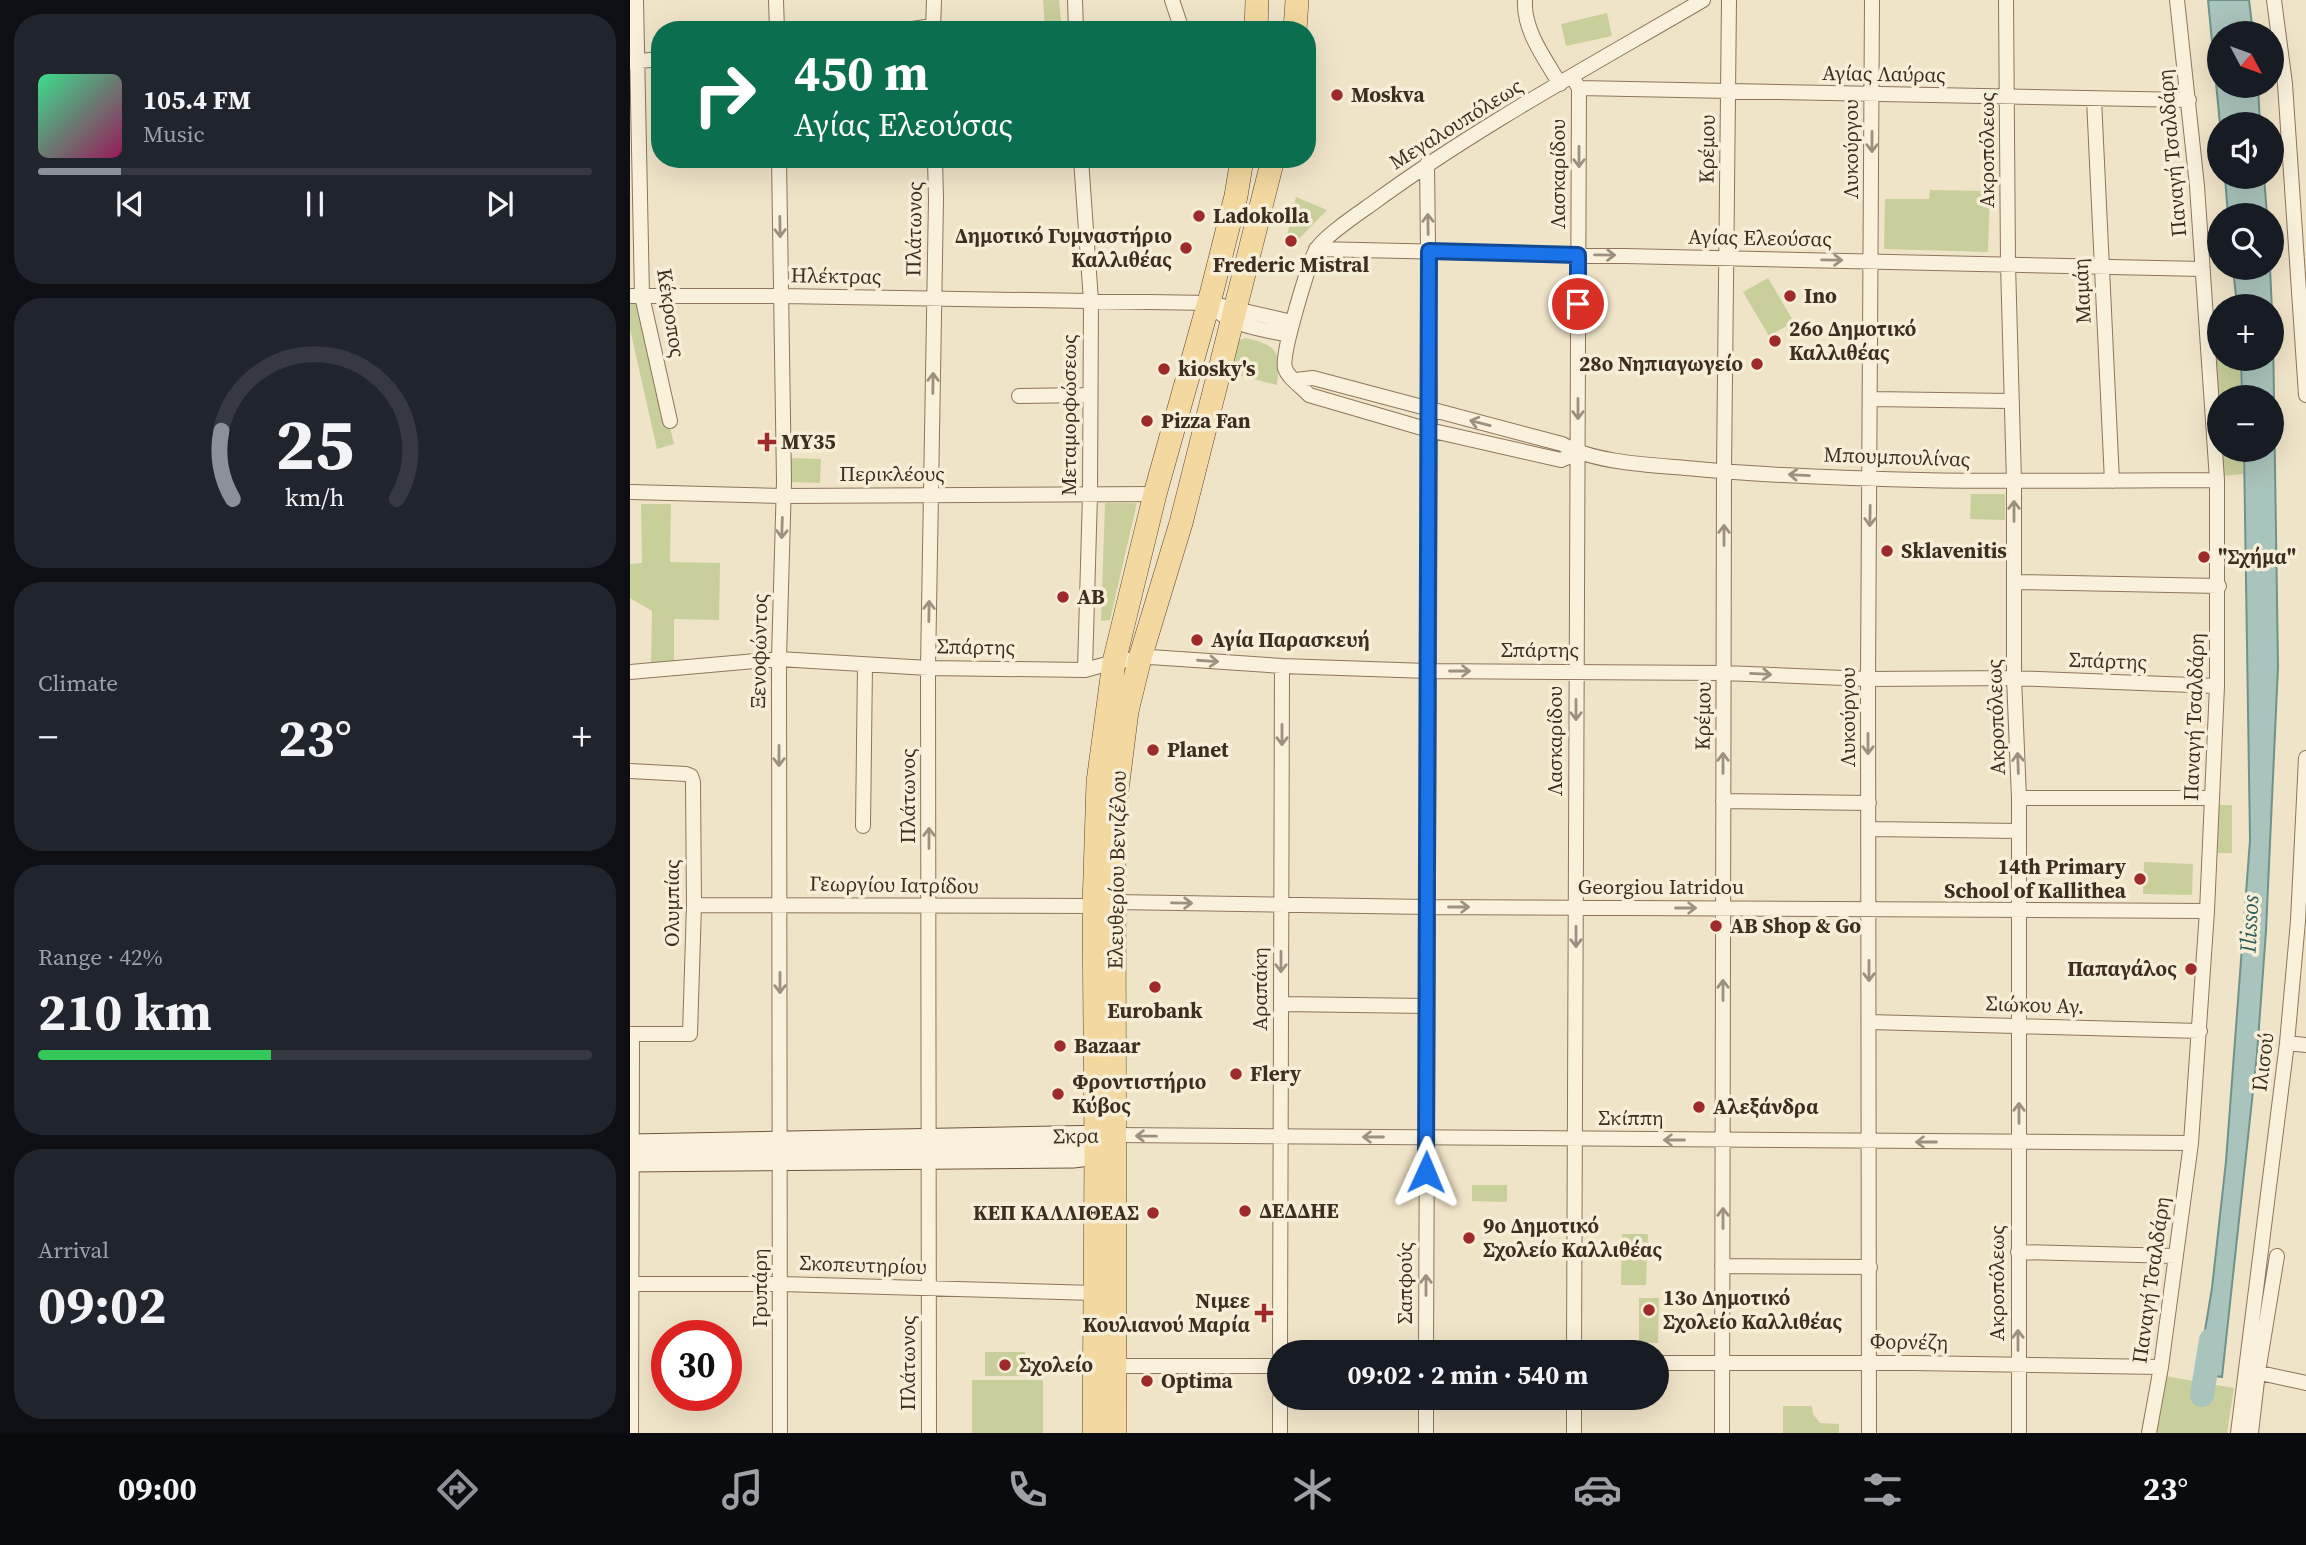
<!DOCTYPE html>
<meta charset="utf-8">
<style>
body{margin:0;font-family:"Source Serif 4",serif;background:#20242c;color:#f1f3f6;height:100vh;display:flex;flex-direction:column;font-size:26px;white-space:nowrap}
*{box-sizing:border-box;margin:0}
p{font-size:23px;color:#9ea1a6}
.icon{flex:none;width:38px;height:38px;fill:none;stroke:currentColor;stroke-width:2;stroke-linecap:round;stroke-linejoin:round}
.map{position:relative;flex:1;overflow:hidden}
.drawer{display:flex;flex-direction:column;gap:14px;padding:14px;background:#0d0f14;width:630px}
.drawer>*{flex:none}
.banner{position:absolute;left:21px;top:21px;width:665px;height:147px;border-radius:28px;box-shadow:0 7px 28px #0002;background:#0b6e4f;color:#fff;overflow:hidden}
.needle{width:46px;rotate:131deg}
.fabs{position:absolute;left:1577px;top:21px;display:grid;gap:14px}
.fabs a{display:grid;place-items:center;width:77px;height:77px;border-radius:50%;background:#171b24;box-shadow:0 7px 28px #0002;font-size:35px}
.speed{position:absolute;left:21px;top:1320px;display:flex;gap:14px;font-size:35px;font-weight:700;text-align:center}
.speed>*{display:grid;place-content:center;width:91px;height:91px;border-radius:50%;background:#171b24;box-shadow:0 7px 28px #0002;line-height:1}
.speed .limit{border:10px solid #d22;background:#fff;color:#111}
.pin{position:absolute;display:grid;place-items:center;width:60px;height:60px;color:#fff;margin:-30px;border:4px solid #fff;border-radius:50%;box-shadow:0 2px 7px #0007}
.me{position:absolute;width:77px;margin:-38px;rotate:1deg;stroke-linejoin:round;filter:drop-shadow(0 0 5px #0008)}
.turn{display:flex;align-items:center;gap:24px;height:147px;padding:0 28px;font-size:32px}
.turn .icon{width:91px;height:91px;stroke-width:2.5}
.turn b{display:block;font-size:49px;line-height:60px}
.big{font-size:52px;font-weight:700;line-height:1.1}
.drawer .tile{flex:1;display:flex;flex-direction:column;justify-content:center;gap:10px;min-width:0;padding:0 24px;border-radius:28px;background:#20242c}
.drawer .dial{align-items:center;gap:0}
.dial svg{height:182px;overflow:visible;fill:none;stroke:#363941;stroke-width:7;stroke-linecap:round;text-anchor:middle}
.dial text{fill:#f1f3f6;stroke:none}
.song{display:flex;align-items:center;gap:21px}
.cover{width:84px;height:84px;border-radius:10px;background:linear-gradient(135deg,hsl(150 70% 55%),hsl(330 70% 35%))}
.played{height:7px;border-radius:4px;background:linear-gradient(90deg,#8c9099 15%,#363941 15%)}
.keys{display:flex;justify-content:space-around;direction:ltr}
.heat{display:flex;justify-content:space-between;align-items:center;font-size:38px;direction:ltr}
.charge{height:10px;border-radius:5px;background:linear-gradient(90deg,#34c759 42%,#363941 0)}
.trip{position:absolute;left:637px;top:1340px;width:402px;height:70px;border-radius:35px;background:#171b24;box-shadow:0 7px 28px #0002;font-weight:700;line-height:70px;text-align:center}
.menu{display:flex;height:112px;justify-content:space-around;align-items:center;background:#090b0e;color:#9ea1a6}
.menu .icon{width:49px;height:49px}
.menu .on{color:#8c9099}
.menu b{font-size:32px;color:#f1f3f6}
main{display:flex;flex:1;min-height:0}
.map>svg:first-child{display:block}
.green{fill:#c9cf9b}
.water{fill:#a9c4bc;stroke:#6f938a;stroke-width:2}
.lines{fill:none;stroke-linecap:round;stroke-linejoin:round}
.river{stroke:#a9c4bc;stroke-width:24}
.street-casing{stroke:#8d765c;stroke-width:16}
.secondary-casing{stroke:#6f573f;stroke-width:23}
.primary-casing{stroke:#5b4430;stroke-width:24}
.street{stroke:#faf1dc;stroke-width:14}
.secondary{stroke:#faf1dc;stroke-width:21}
.primary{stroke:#f3d9a0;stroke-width:23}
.oneway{stroke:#9c907e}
.route-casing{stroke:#114b97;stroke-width:18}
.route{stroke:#1a73e8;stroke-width:12}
.poi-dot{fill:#9e2a2b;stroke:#f7eed8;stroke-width:2.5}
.labels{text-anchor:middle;stroke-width:7;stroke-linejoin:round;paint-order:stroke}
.street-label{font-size:21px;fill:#3d2e20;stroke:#f7eed8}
.poi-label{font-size:21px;font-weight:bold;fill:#3d2e20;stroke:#f7eed8;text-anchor:start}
.water-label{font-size:23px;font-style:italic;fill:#2f5d5a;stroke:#f7eed8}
</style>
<main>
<section class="drawer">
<div class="tile">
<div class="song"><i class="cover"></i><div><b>105.4 FM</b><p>Music</p></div></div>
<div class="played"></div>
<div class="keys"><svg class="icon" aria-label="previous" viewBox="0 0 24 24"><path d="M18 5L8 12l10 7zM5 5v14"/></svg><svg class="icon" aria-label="pause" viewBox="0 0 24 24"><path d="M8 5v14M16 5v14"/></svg><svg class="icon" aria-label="next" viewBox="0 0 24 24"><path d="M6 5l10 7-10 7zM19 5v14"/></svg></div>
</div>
<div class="tile dial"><svg viewBox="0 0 100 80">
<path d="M14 69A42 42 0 1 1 86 69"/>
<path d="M14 69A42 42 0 0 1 9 39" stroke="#8c9099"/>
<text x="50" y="56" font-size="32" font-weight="700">25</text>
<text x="50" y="72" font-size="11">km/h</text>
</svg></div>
<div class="tile"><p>Climate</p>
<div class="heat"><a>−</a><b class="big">23°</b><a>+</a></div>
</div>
<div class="tile"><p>Range · 42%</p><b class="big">210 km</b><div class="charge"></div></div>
<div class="tile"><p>Arrival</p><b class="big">09:02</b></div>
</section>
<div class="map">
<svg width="1676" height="1433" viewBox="0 0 1676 1433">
<rect width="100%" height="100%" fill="#f0e4c8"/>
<path class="green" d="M413 0H429L432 30H415Z
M977 13 982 36 936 46 931 24Z
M1300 190 1360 191 1358 252 1254 249 1255 199H1299Z
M666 197 697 210 663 245 660 240 657 245H655Z
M1138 278 1164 322 1139 336 1113 292Z
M0 298H10L44 444 27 449 0 329Z
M616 338C648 346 651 351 647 385L599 373 603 354 609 340Z
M1581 341H1589V359H1610L1611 397H1589V440Z
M1590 450H1612L1613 474 1592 476Z
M161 458 191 459 190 483 161 482Z
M1341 494H1375V520L1340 519Z
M475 503H507L480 620 471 621Z
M11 504H41L40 562 90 563 89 620 44 619V665L21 667 22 611 0 598V564L12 563Z
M1585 805H1602V853H1583Z
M1514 862 1563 864 1562 895 1513 894Z
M842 1185H877V1202L842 1201Z
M992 1234H1018L1016 1285H991Z
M1009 1298H1029L1028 1343 1009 1342Z
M355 1352H395L396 1376H355Z
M1535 1376 1604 1388 1597 1433H1525Z
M342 1380H413V1433H342Z
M1153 1406H1182L1183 1414 1190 1423 1209 1424V1433H1153Z"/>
<path class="water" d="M1578 0H1619L1623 33H1589V86H1628L1630 124H1590Z
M1595 177H1634L1637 215H1598Z
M1603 268H1640L1643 332 1648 667 1636 931 1627 1054 1592 1377 1568 1373 1582 1288 1596 1161 1620 840 1614 450H1642V397H1612L1611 359H1642V306H1607Z"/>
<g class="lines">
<path class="river" d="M1572 1395 1581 1340"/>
<defs>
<path id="street" d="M6 0 12 296 40 421
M146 0 147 30
M445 0 446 30
M542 0 552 30
M895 0C893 30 915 59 930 84
M1376 0 1378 264 1384 482V678L1389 798V1433
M1644 0 1655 84 1676 395
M275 30 303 26
M303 30 304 0
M0 62 30 59
M942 77 949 88 944 1353
M949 88 1559 100
M1464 99 1482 481
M149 159 154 481 149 659 150 1433
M451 159 461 301 460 494 455 670
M686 249 1572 269
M0 296H151L579 303 662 322
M579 303C598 326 631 329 659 335
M666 380 683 378 932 444C966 464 1027 465 1067 469 1239 484 1413 481 1587 480
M389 396 459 395
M1241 399 1380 401
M948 453 931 460 799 430 679 395C672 387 658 378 655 368 651 354 678 266 686 250 693 237 729 213 743 203 847 127 962 65 1073 0
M0 492 153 496 525 494
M1385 582 1589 586
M0 672 149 659 298 668 455 670 484 662 520 657 652 666 798 671 1094 673 1238 679 1384 678 1587 686
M0 771 56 774 61 776 63 782 64 905 60 1034H0
M1389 798H1581
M1093 801 1239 803
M233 826 235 665
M1239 829 1389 831
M484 902 798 907 1577 911
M64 905 464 906
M651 1004 797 1006
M1239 1022 1570 1031
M1657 1043 1676 1045
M484 1135 1561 1143
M1388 1252 1546 1256
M1092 1266 1240 1267
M0 1284H151L465 1293
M650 1353 652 666
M796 1353 800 410 797 164
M1027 1363H1283L1531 1367
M485 1366H649
M1621 1371 1676 1383
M650 1398V1433
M796 1398V1433
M1 1433 2 1034
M299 1433 298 668 306 199 305 159
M944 1433V1398
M1092 1433 1094 471 1099 0
M1239 1433 1238 679 1242 0
M1519 1433 1531 1367 1561 1143 1577 911 1587 686V480L1567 186 1547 0
M1608 1433 1657 1043 1668 921 1676 758
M1621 1433 1628 1372 1647 1256"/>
<path id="secondary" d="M0 1145 481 1136
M0 1161 443 1157 466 1154 476 1143"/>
<path id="primary" d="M626 30 627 0
M665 30 667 0
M464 1433 466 1154 464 906 468 782 484 662 525 494 582 291 606 196 612 159
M485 1433 484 814 497 711 510 658 551 523 643 159"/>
</defs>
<use href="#street" class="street-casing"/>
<use href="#secondary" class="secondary-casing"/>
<use href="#primary" class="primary-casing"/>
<use href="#street" class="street"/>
<use href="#secondary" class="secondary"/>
<use href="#primary" class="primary"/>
</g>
<defs><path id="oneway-shaft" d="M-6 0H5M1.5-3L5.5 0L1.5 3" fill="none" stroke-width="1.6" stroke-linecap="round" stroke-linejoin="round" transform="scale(1.75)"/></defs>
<g class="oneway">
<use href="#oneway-shaft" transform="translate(1242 142) rotate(90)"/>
<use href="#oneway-shaft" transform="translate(949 157) rotate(90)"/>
<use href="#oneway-shaft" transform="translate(798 224) rotate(-91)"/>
<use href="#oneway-shaft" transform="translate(150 227) rotate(89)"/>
<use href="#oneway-shaft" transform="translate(975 255) rotate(1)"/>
<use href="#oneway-shaft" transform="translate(1202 260) rotate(1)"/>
<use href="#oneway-shaft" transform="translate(303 383) rotate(-89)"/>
<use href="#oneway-shaft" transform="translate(948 409) rotate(90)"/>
<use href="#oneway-shaft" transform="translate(850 423) rotate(-165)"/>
<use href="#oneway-shaft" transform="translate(1169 475) rotate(-177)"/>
<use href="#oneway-shaft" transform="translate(1384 511) rotate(-90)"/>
<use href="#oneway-shaft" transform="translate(1240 516) rotate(91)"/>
<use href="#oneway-shaft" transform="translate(152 528) rotate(92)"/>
<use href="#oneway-shaft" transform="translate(1094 535) rotate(-90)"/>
<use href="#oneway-shaft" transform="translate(299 611) rotate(-89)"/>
<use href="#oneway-shaft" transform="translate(578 661) rotate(4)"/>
<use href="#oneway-shaft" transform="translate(830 671)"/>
<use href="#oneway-shaft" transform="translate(1131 674) rotate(3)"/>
<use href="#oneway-shaft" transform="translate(946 710) rotate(90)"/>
<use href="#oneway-shaft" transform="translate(652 735) rotate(90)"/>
<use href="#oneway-shaft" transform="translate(1238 744) rotate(90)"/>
<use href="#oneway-shaft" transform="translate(149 756) rotate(90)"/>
<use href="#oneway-shaft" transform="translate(1093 763) rotate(-90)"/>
<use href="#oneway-shaft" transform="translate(1388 763) rotate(-92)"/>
<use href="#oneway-shaft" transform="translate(299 838) rotate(-90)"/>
<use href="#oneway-shaft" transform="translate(552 903) rotate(1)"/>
<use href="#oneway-shaft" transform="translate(829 907)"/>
<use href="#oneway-shaft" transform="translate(1056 908)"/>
<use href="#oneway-shaft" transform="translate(946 937) rotate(90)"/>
<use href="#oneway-shaft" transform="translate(651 962) rotate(90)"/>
<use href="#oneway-shaft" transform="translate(1239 971) rotate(90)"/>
<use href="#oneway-shaft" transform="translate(150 983) rotate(90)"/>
<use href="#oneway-shaft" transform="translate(1093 990) rotate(-90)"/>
<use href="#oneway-shaft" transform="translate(1389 1113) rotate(-90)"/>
<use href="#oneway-shaft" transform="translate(516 1136) rotate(-179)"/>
<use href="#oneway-shaft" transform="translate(743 1137) rotate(-180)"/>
<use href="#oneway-shaft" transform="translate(1044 1140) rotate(-180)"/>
<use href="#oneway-shaft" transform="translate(1296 1142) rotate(-180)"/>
<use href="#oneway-shaft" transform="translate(1093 1218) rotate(-90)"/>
<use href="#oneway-shaft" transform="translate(796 1285) rotate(-90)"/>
<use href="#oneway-shaft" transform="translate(1388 1340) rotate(-90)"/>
</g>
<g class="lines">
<defs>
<path id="route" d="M796 1172 799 251 948 255V304"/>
</defs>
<use href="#route" class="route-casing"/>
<use href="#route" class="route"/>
</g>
<g class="poi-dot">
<circle cx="707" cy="95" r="7"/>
<circle cx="569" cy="216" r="7"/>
<circle cx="661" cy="241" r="7"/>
<circle cx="556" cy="248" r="7"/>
<circle cx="1160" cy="296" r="7"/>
<circle cx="1145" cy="341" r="7"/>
<circle cx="1127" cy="364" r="7"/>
<circle cx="534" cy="369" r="7"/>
<circle cx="517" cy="421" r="7"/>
<path d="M133.5 431.5h7v7h7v7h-7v7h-7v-7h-7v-7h7z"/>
<circle cx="1257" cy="551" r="7"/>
<circle cx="1574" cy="557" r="7"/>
<circle cx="433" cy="597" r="7"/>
<circle cx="567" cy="640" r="7"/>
<circle cx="523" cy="750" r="7"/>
<circle cx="1510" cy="879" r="7"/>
<circle cx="1086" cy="926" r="7"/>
<circle cx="1561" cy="969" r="7"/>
<circle cx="525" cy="987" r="7"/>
<circle cx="430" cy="1046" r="7"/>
<circle cx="606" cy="1074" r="7"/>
<circle cx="428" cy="1094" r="7"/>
<circle cx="1069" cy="1107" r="7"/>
<circle cx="615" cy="1211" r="7"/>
<circle cx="523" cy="1213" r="7"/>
<circle cx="839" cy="1238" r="7"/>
<circle cx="1019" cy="1310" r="7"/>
<path d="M630.5 1302.5h7v7h7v7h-7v7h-7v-7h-7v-7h7z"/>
<circle cx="375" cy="1365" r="7"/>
<circle cx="517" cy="1381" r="7"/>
</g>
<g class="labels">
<g class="street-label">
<text transform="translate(1254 74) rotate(1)" y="7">Αγίας Λαύρας</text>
<text transform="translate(826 124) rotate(-32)" y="7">Μεγαλουπόλεως</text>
<text transform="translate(1077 149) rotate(-89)" y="7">Κρέμου</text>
<text transform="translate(1221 149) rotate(-90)" y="7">Λυκούργου</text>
<text transform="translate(1357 150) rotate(-90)" y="7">Ακροπόλεως</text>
<text transform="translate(1542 153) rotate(-95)" y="7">Παναγή Τσαλδάρη</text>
<text transform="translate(928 174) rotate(-90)" y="7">Λασκαρίδου</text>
<text transform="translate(284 229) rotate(-89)" y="7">Πλάτωνος</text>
<text transform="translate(1130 238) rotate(1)" y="7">Αγίας Ελεούσας</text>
<text transform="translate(206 276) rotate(1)" y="7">Ηλέκτρας</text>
<text transform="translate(1452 291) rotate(-93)" y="7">Μαμάη</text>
<text transform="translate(41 313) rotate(81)" y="7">Κέκροπος</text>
<text transform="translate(439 415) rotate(-90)" y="7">Μεταμορφώσεως</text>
<text transform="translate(1267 457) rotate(2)" y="7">Μπουμπουλίνας</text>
<text x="262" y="481">Περικλέους</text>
<text transform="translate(346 647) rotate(1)" y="7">Σπάρτης</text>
<text x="910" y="657">Σπάρτης</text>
<text transform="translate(129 651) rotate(-89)" y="7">Ξενοφώντος</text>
<text transform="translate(1478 661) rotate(2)" y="7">Σπάρτης</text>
<text transform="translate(1073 716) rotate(-89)" y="7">Κρέμου</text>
<text transform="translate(1218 717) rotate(-90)" y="7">Λυκούργου</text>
<text transform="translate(1366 717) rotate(-92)" y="7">Ακροπόλεως</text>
<text transform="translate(1564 717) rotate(-88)" y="7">Παναγή Τσαλδάρη</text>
<text transform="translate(925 741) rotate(-90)" y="7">Λασκαρίδου</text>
<text transform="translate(278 796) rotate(-90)" y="7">Πλάτωνος</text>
<text transform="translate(487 870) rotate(-89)" y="7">Ελευθερίου Βενιζέλου</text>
<text transform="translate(264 885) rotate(1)" y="7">Γεωργίου Ιατρίδου</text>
<text x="1031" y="894">Georgiou Iatridou</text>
<text transform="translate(42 903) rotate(-90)" y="7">Ολυμπίας</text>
<text transform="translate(630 989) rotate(-90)" y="7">Αραπάκη</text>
<text transform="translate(1405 1005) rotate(2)" y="7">Σιώκου Αγ.</text>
<text transform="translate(1633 1062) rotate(-83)" y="7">Ιλισού</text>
<text x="1001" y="1125">Σκίππη</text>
<text transform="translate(446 1136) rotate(-1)" y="7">Σκρα</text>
<text transform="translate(233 1265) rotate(2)" y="7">Σκοπευτηρίου</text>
<text transform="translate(1521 1280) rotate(-82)" y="7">Παναγή Τσαλδάρη</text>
<text transform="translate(775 1283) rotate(-90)" y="7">Σαπφούς</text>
<text transform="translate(1367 1283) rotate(-90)" y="7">Ακροπόλεως</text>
<text transform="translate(130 1288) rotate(-90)" y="7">Γρυπάρη</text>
<text transform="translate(1279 1342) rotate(1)" y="7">Φορνέζη</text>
<text transform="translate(278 1363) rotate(-90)" y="7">Πλάτωνος</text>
</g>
<g class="poi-label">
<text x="721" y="102">Moskva</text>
<text x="583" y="223">Ladokolla</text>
<text x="542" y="243" text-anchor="end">Δημοτικό Γυμναστήριο<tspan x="542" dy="24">Καλλιθέας</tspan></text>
<text x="661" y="272" text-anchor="middle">Frederic Mistral</text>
<text x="1174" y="303">Ino</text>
<text x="1159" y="336">26ο Δημοτικό<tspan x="1159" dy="24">Καλλιθέας</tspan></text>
<text x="1113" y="371" text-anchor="end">28ο Νηπιαγωγείο</text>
<text x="548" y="376">kiosky's</text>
<text x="531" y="428">Pizza Fan</text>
<text x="151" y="449">MY35</text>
<text x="1271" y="558">Sklavenitis</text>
<text x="1588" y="564">"Σχήμα"</text>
<text x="447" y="604">AB</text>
<text x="581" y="647">Αγία Παρασκευή</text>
<text x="537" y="757">Planet</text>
<text x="1496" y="874" text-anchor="end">14th Primary<tspan x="1496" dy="24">School of Kallithea</tspan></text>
<text x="1100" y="933">AB Shop &amp; Go</text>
<text x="1547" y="976" text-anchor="end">Παπαγάλος</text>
<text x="525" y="1018" text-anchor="middle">Eurobank</text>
<text x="444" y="1053">Bazaar</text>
<text x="620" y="1081">Flery</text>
<text x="442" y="1089">Φροντιστήριο<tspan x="442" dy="24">Κύβος</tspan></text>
<text x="1083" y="1114">Αλεξάνδρα</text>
<text x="629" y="1218">ΔΕΔΔΗΕ</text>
<text x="509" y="1220" text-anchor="end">ΚΕΠ ΚΑΛΛΙΘΕΑΣ</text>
<text x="853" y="1233">9ο Δημοτικό<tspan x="853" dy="24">Σχολείο Καλλιθέας</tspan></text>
<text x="1033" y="1305">13ο Δημοτικό<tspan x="1033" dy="24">Σχολείο Καλλιθέας</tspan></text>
<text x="620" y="1308" text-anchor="end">Νιμεε<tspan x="620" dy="24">Κουλιανού Μαρία</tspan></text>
<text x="389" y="1372">Σχολείο</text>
<text x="531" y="1388">Optima</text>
</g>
<g class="water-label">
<text transform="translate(1619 924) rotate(-87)" y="8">Ilissos</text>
</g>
</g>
</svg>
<div class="fabs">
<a><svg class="needle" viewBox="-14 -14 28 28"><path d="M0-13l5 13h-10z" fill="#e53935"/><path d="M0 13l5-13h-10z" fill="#9ea1a6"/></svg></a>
<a><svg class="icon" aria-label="sound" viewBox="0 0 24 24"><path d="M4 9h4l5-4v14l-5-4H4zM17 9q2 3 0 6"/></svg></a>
<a><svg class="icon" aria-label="search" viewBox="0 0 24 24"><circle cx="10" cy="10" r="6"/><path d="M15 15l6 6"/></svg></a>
<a>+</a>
<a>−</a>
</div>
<div class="speed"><div class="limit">30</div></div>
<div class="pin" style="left:948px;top:304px;background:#d93025"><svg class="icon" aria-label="arrive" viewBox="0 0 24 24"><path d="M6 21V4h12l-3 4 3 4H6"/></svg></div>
<svg class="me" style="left:796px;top:1172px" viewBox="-20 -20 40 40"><path d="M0-17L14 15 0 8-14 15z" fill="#1a73e8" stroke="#fff" stroke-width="4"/></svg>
<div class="trip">09:02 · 2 min · 540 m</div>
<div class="banner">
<div class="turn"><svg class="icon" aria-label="right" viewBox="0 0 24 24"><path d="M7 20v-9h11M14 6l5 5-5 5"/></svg><div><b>450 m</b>Αγίας Ελεούσας</div></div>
</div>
</div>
</main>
<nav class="menu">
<b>09:00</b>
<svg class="icon on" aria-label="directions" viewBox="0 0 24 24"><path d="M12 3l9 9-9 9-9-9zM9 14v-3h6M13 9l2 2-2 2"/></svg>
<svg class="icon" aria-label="music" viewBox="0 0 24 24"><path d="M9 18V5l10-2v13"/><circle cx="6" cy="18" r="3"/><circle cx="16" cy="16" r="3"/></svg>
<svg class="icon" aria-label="phone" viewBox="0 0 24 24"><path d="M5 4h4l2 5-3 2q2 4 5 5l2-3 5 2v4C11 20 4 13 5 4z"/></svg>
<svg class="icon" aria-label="climate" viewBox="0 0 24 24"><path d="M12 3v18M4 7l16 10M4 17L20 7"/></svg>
<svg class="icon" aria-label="car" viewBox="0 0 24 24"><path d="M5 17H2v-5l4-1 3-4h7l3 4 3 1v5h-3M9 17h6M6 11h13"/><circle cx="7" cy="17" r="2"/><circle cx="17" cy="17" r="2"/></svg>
<svg class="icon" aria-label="filters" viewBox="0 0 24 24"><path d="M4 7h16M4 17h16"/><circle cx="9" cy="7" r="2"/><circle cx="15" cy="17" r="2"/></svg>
<b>23°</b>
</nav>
